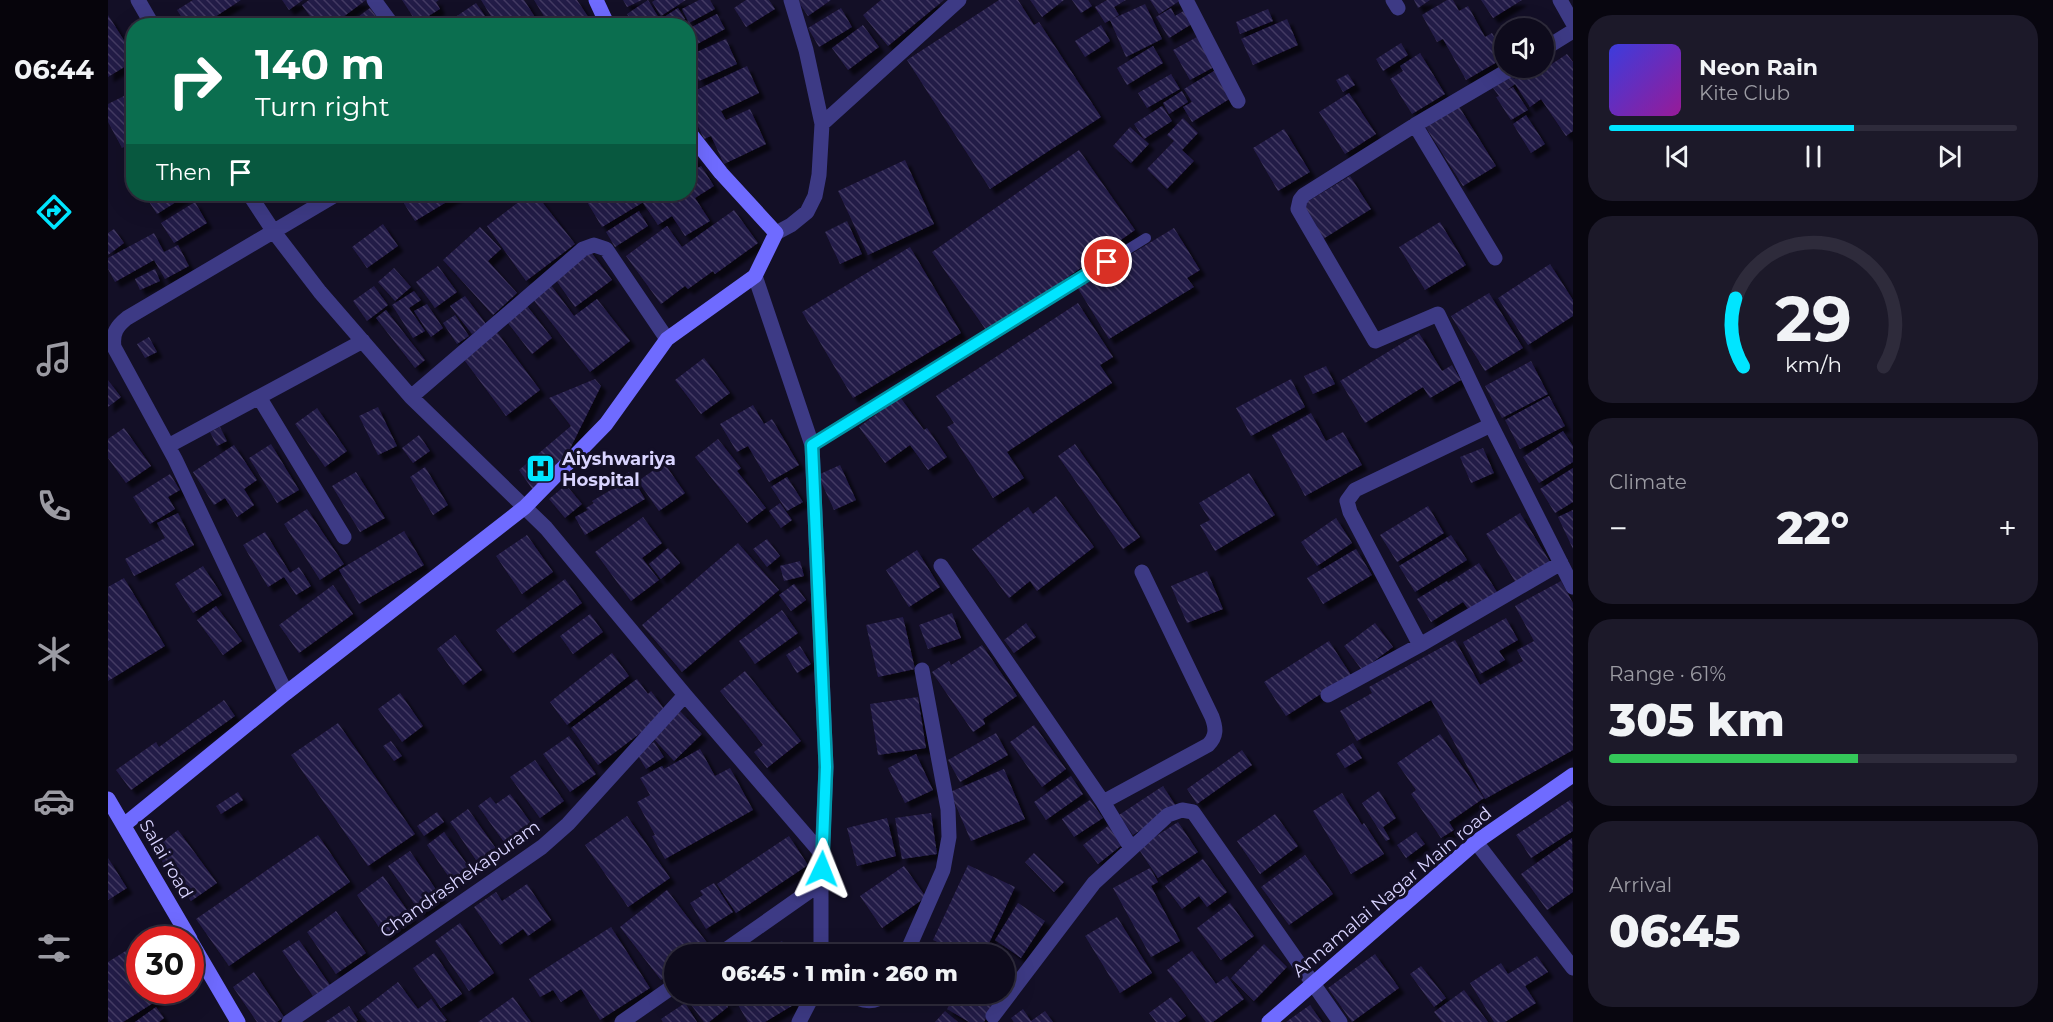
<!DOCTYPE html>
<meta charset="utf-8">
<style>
body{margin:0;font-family:Montserrat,sans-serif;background:#1c1929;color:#f1f3f6;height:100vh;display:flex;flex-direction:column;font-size:22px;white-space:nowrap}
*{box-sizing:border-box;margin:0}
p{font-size:20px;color:#9b9ba3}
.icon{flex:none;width:33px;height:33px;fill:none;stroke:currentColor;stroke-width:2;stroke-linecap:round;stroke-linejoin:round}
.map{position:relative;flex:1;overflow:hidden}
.sheet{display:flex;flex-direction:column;gap:15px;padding:15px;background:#08060f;width:480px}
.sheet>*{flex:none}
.guide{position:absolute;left:18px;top:18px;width:570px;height:183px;border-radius:24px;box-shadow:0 6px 24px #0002,0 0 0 2px #2e2b3b;background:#0b6e4f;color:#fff;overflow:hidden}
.fabs{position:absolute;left:1386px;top:18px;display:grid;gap:12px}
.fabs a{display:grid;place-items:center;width:60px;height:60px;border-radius:50%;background:#0e0b1c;box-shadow:0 6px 24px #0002,0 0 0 2px #2e2b3b;font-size:30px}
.speed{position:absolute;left:18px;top:926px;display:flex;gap:12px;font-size:30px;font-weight:700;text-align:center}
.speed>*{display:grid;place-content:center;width:78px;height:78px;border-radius:50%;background:#0e0b1c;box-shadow:0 6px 24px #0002,0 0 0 2px #2e2b3b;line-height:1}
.speed .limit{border:9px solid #d22;background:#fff;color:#111}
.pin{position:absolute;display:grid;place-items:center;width:51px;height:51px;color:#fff;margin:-26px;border:3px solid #fff;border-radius:50%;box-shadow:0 2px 6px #0007}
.me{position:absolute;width:66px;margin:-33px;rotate:2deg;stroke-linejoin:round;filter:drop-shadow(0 0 4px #0008)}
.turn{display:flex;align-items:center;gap:21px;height:126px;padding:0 30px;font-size:27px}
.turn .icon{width:78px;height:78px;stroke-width:2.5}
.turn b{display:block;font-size:42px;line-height:51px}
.then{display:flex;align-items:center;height:57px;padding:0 30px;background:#0003;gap:12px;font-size:22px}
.big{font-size:45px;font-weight:800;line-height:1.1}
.sheet .tile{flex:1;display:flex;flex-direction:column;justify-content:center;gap:9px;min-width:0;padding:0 21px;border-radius:24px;background:#1c1929}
.sheet .dial{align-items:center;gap:0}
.dial svg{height:156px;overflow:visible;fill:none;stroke:#2e2b3b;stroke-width:7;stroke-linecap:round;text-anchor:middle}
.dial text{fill:#f1f3f6;stroke:none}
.song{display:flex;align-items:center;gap:18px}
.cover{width:72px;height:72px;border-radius:9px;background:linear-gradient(135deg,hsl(240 70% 55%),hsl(300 70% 35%))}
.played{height:6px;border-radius:3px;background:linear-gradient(90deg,#00e5ff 60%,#2e2b3b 60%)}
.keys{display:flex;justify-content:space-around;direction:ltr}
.heat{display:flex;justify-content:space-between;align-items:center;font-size:33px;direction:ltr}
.charge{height:9px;border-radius:4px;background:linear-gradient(90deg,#34c759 61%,#2e2b3b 0)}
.trip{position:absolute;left:556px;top:944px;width:351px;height:60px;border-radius:30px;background:#0e0b1c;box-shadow:0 6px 24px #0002,0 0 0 2px #2e2b3b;font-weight:800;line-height:60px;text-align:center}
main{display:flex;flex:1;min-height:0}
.tab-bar{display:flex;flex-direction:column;width:108px;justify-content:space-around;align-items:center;background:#06040b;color:#9b9ba3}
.tab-bar .icon{width:42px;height:42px}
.tab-bar .current{color:#00e5ff}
.tab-bar b{font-size:27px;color:#f1f3f6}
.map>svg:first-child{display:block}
.building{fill:url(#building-back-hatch);filter:url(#shadow)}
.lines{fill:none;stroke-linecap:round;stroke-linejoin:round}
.lane{stroke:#3d3a85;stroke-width:10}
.street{stroke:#3d3a85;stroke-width:15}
.secondary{stroke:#6f6bff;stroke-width:15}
.route-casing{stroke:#0095a6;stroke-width:15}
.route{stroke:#00e5ff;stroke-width:10}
.labels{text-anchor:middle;stroke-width:6;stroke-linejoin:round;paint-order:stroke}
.poi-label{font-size:18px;font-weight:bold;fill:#d9d4ff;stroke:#130f26;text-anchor:start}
.street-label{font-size:18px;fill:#d9d4ff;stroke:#130f26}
</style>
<main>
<nav class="tab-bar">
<b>06:44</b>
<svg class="icon current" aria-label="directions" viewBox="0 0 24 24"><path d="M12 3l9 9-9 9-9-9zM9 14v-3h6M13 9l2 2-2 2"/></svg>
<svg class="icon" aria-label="music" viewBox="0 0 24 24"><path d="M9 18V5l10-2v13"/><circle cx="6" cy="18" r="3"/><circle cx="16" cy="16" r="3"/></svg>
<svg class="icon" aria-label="phone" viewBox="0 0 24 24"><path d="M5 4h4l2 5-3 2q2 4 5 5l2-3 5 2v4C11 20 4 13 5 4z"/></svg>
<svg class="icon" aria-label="climate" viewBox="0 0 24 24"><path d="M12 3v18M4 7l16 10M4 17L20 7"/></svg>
<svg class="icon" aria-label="car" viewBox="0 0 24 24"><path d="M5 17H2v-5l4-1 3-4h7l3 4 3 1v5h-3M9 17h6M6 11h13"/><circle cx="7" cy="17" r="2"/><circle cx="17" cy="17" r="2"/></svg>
<svg class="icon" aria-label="filters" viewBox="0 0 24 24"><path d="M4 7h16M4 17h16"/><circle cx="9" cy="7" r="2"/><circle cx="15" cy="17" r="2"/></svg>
</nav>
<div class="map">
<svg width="1465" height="1022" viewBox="0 0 1465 1022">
<defs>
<pattern id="building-back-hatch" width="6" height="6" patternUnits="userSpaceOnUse" patternTransform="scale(1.5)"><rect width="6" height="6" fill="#241b47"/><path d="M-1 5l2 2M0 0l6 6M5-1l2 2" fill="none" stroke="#433b63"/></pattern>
<filter id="shadow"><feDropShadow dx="5.5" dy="5.5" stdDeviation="1.5" flood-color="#0009"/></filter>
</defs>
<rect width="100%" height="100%" fill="#130f26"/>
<path class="building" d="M85 0H133L93 26H79L69 10Z
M174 0H195L181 10Z
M201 0H258L223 26H195L204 19 194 5Z
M294 0H331L328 2 332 9 309 23Z
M373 0H416L427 17 414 26H389Z
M426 0H469L483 21 476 26H442Z
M515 0H534L519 7Z
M540 0 556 26H527L519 14Z
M547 0H578L553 16 544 2Z
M591 0H602L607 9 581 23 574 9Z
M638 0H661L667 9 638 27 626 8Z
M689 0H723L700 16Z
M773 0H836L780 46 755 15Z
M891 0H910L926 25 931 22 993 117 882 189 799 60Z
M922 0H956L934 17Z
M964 0H980L984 6 973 13Z
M999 0H1018L1006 7 1011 15 997 23 987 7Z
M1042 0H1073L1051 14Z
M1306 0H1322L1310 8Z
M1339 0H1345L1351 11 1360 6 1377 37 1384 33 1396 54V58L1358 80 1335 39 1329 42 1314 15Z
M1373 0H1414L1385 18Z
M368 3 384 26H347L343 20Z
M1037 4 1054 39 1018 57 1002 20Z
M262 8 275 26H238Z
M570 8 577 19 568 26H562L556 17Z
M733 8 744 27 711 47 700 28Z
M1063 8 1067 16 1079 9 1087 22 1061 38 1048 17Z
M1160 9 1165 21 1132 34 1128 22Z
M609 14 617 29 580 49V29Z
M0 15 26 56V61L0 77Z
M1179 19 1190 45 1145 65 1133 39Z
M755 25 771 47 740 70 724 48Z
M993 25 1002 41 977 57 967 41Z
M1089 37 1106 67 1082 80 1065 50Z
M618 39 629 64 591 81 580 56Z
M1293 43 1300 55 1275 71 1268 59Z
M1045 46 1055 63 1019 85 1009 68Z
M1312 53 1337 94 1304 114 1282 79 1295 71 1292 66Z
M1459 54 1465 62V131L1458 136 1433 99 1422 107 1407 84 1398 91 1405 87 1420 110 1403 120 1388 97 1391 96 1385 88 1404 75 1406 79 1423 69 1427 75Z
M639 66 651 93 613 111 618 120 642 109 658 144 616 164 603 136 596 139 580 105V94Z
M1106 71 1123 98 1084 122 1075 107 1084 102 1076 89Z
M1063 74 1072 89 1039 108 1030 93Z
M1240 74 1247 85 1235 92 1228 80Z
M26 91V142L14 148 0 122V104Z
M1074 91 1080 102 1061 114 1055 103Z
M1241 93 1268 134 1237 154 1211 112Z
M1350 105 1388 166 1355 186 1317 126Z
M1054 106 1064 121 1036 139 1026 124Z
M1418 115 1437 144 1423 153 1405 124Z
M1075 118 1090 133 1074 150 1086 161 1059 189 1039 169 1066 141 1059 135Z
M1022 127 1041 144 1023 163 1005 146Z
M1176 129 1202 172 1170 191 1145 148Z
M580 149 589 161 580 167Z
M971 150 1027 230 880 333 824 252Z
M797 160 826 224 760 255 730 191Z
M593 166 606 186 587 198 602 221 577 236 564 216 550 225 535 203 550 194H580V174Z
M1242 176 1263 209 1215 239 1194 205Z
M36 194H74L76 197 49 214Z
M290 194H352L307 221Z
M421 194H428L467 244 418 281 379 226Z
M492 194H528L534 203 494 227 479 202Z
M87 202 99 223 66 243 53 223Z
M626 210 650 243 607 274 605 271 580 289 577 286 553 304 518 256 559 226 574 247Z
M531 211 540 226 507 247 498 232Z
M739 221 754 254 732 264 717 232Z
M1332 222 1358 265 1317 290 1291 247Z
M275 224 290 246 259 268 244 247Z
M372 227 393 249 380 261 409 293 385 315 335 260Z
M1066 228 1092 270 1079 278 1086 287 1001 339 969 287Z
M6 229 16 243 0 255V233Z
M46 233 56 252 70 245 81 266 57 279 46 260 7 282 0 269V258Z
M802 247 853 333 745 398 694 312Z
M480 248 504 280 467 307 445 276Z
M1442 264 1465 300V316L1420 345 1390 298Z
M330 266 349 292 327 308 308 282Z
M286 268 303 287 287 301 270 282Z
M47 269 52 281 32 290 27 279Z
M442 284 466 316 489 299 522 341 482 372 424 298Z
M266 286 280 305 259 321 245 301Z
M306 291 313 300 301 308 317 331 305 338 284 305Z
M1381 293 1415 348 1377 371 1343 316Z
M357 296 378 324 364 334 342 306Z
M416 302 444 338 424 354 396 318Z
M970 303 1005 357 992 365 1004 383 899 452 916 478 885 498 839 427 846 423 828 396Z
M319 304 335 328 323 337 306 311Z
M278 310 317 360 307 368 268 318Z
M347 315 361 336 349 344 335 323Z
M389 332 432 390 398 416 354 357Z
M1311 333 1334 371 1344 365 1353 380 1322 398 1315 387 1257 423 1232 381Z
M41 337 49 352 37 358 29 344Z
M596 358 622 393 593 414 567 380Z
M1423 361 1440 394 1394 418 1377 386Z
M1218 366 1227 384 1205 394 1196 376Z
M487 379 493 386 454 465 425 490 411 470 463 426 441 398Z
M1183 379 1197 407 1143 436 1128 408Z
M0 380 13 397 0 407Z
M1441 396 1457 426 1412 449 1397 420Z
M792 397 816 430 819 428 839 457 820 470 802 445 777 463 751 427Z
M645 405 656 424 664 419 691 465 661 482 640 446 629 452 612 424Z
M270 407 289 446 270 455 251 416Z
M209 408 239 451 217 467 187 424Z
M1203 413 1218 441 1235 432 1254 465 1197 496 1164 435Z
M112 427 119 441 109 446 102 432Z
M16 428 43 466 18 483 0 458V439Z
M1455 431 1465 446V462L1431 483 1415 457Z
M311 435 322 451 305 463 294 448Z
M610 439 633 468 629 471 658 508 639 523 587 457Z
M163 444 191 490 169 503 141 458Z
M967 444 1032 537 1015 549 950 456Z
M126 445 149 480 136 489 146 505 129 517 117 498 106 505 85 472Z
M1375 448 1386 473 1363 483 1352 457Z
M556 463 577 493 551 511 530 481Z
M732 465 748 500 726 510 710 475Z
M317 467 340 505 325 515 302 477Z
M1465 468V502L1447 513 1432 489Z
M248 472 277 518 252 532 224 486Z
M521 472 537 499 477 535 467 517 480 510 478 508 486 503 484 501 508 487 504 482Z
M1141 473 1167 515 1107 551 1092 525 1102 520 1091 503Z
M62 474 72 490 60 497 67 509 42 524 25 497Z
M679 477 695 502 679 511 663 487Z
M458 485 474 504 457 518 441 499Z
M948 496 986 547 929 591 922 581 901 598 864 549 920 507 925 514Z
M672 503 684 520 673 528 661 511Z
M1320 506 1336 533 1289 562 1272 535Z
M199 509 236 564 212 580 176 524Z
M1465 510V549L1450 517Z
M70 513 86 545 26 576 17 559 57 538 49 523Z
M1412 513 1442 562 1408 583 1378 534Z
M535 517 554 543 534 558 551 580 523 601 487 552Z
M1228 518 1244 543 1209 566 1193 542Z
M296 531 316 565 251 604 231 570Z
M157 532 182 573 191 567 203 586 188 595 176 577 160 587 135 545Z
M419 535 445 572 414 594 388 556Z
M1343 535 1359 560 1307 592 1291 566Z
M659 539 672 556 659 567 645 549Z
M630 543 671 590 574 672 534 625Z
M560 548 572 563 553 579 541 564Z
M1248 549 1264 575 1215 604 1199 578Z
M809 550 832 587 801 607 778 570Z
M692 561 696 576 676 581 672 566Z
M1371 563 1389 592 1361 610 1355 602 1323 622 1309 599 1339 581 1340 583Z
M95 566 114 595 85 613 67 584Z
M1099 571 1115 609 1079 623 1063 586Z
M16 578 57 646 0 681V587Z
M457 579 474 603 405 653 388 630Z
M1453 581 1465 603V750L1377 799 1323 700 1249 741 1232 711 1264 693 1261 687 1347 640 1372 685 1415 661 1409 650 1426 641 1407 606Z
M686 584 698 600 683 611 671 595Z
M225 585 245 614 191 653 171 625Z
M108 606 134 641 115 655 89 620Z
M674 610 690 633 647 664 631 641Z
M844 613 853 638 820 649 811 625Z
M482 614 495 632 465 654 452 636Z
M795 617 807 669 770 677 758 625Z
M1398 618 1410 640 1391 651 1397 660 1372 674 1355 642Z
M918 623 928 637 906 653 896 640Z
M1267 623 1285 647 1254 670 1236 646Z
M347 635 374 670 355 685 329 649Z
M1221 641 1243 675 1178 716 1156 682Z
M874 645 909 696 875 719 877 724 865 732 824 672 841 661 843 665Z
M692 646 703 664 689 673 678 655Z
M504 653 521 676 459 725 442 702Z
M637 671 693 741 659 768 646 752 655 745 612 691Z
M529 679 540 694 543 691 559 713 490 765 463 728Z
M292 693 315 726 294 742 270 709Z
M810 697 818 748 770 755 762 704Z
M116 700 127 716 23 790 8 770 48 742 51 747Z
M572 711 594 734 566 761 544 737Z
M230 723 307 834 260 866 183 755Z
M926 725 958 769 934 787 902 742Z
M888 733 900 755 852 782 840 760Z
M1332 734 1376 798 1341 822 1346 830 1333 838 1303 794 1308 790 1289 763Z
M461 736 488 774 462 792 435 754Z
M283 741 294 756 286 761 275 746Z
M546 742 556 757 538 769 529 754Z
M1245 743 1254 758 1237 768 1228 754Z
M592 749 607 776 622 768 645 810 557 859 544 836 547 835 529 802 542 795 532 778 554 766 556 769Z
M1134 750 1144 765 1089 804 1079 789Z
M808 754 825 790 797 803 780 768Z
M427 760 456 801 432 818 402 777Z
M896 769 917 819 863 841 842 792Z
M963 776 975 794 938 820 926 802Z
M1055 786 1068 806 1025 835 1011 815Z
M1271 791 1288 818 1275 827 1282 839 1278 841 1254 803Z
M130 792 135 800 113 814 108 806Z
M1234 793 1254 825 1256 823 1276 854 1243 874 1205 811Z
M402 794 423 823 396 842 370 806 382 797 388 804Z
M982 800 995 818 966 837 954 819Z
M1462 800 1465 804V831L1423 858 1408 835Z
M360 809 389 850 370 863 342 822Z
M329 812 336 822 316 836 309 826Z
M823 813 829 854 794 859 787 818Z
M1167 814 1190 846 1152 874 1129 841Z
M519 816 562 878 520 907 477 845Z
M779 818 788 856 749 866 739 828Z
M1070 822 1090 852 1050 878 1030 848Z
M1000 826 1014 845 990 864 975 845Z
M70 830 109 883 83 901 45 849Z
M336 832 363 870 345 883 319 845Z
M1308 832 1317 844 1298 858 1289 845Z
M210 835 242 882 121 966 88 919Z
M681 836 700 865 628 913 609 884Z
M1464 838 1465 892 1439 910 1413 874Z
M302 851 333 897 312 912 280 866Z
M926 853 956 882 946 892 917 862Z
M1197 855 1225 894 1181 925 1153 887Z
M0 858 19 888 0 900Z
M1095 859 1119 892 1099 907 1091 896 1074 909 1057 886Z
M860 865 907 887 876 954H855L825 940Z
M796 866 818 897 774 928 752 896Z
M1042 868 1050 882 1043 886 1072 941 1043 957 1005 888Z
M275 876 304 917 277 936 249 895Z
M606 883 625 912 598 929 582 903 595 895 592 891Z
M419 884 443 920 420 936 415 929 392 945 366 907 388 892 394 901Z
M559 890 600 944 588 954H567V970L553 980 512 927Z
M910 903 937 921 913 958 887 940Z
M1122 903 1146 936 1113 960 1089 928Z
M228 911 258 953 228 974 199 932Z
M1009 917 1044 973 1012 993 977 936Z
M352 923 386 973 361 991 327 941Z
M503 927 542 988 492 1020 473 989 453 1002 445 990 432 997 421 979Z
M191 940 222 985 205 996 174 951Z
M674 941 682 954H652Z
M32 942V990H66L15 1022H0V962Z
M1156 944 1179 967 1146 1001 1123 978Z
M1084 951 1108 984 1119 976 1136 999 1105 1022H1098L1059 970Z
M326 953 354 994 333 1008 305 968Z
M1267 954 1291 988 1244 1022 1220 988Z
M1429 956 1440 972 1417 986 1428 1003 1397 1022H1386L1362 983 1393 963 1400 974Z
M1313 966 1338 998 1326 1007 1302 974Z
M146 972 176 1017 169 1022H149L125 987Z
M290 982 310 1009 323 999 339 1020 336 1022H259L251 1012Z
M1356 990 1380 1022H1334L1326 1012Z
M585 993H610L620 1007 601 1022H596L578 998Z
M615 993H681L687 1004 657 1022H640L626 998 620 1002Z
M848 993H892L876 1022H861L839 1009Z
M405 997 423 1022H370Z
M1063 997 1078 1016 1070 1022H1048L1041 1013Z
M577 1003 589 1022H555L553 1019Z
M1202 1005 1214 1022H1178Z
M241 1006 250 1020 248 1022H217Z
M48 1007 56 1018 51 1022H27Z
M915 1009 923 1021 937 1011 945 1022H906L903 1018Z
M837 1011 850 1022H827Z"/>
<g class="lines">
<path class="lane" d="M704 445 1038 238"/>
<path class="street" d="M30 0 45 26
M266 0 285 26
M1078 0 1130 101
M1285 0 1290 8
M1452 0 1465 23
M1436 49 1465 31
M1404 68 1307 125 1196 195 1192 200 1190 209 1267 341 1330 314 1383 425 1465 587
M714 124 851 0
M1307 125 1387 258
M141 194 166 232 212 292 303 397 438 528 577 695 714 854
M668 233 683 225 699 212 707 196 711 175 714 124 698 50 683 0
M647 276 704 445 718 767 713 883V954
M151 397 236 537
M303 397 475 249 486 245 498 249 559 339
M60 446 255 341
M833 566 995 802 1023 848
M1312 645 1453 563
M178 693 67 459 6 347C4 333 9 326 19 318L229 194
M1220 695 1312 645 1242 512 1239 501 1247 490 1383 425
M995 802 1100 745C1109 736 1108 728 1104 717L1034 572
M1368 842 1465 968
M612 954 713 883
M798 954 835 870 841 837 840 809 814 670
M738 993C753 1000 764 1006 779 993
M885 1016 986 883 1060 815 1074 810 1085 812 1232 1022
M181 1022 434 847 460 824 577 695
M514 1022 567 985
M691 1022 706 993"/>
<path class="secondary" d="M488 0 500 26
M0 799 82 939
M16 825 178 693 417 507 498 424 559 339 647 276 668 233 613 173 580 131
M82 940 130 1022
M1161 1022 1368 842 1465 775"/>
</g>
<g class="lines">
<defs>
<path id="route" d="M714 869 718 767 704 445 999 262"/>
</defs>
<use href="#route" class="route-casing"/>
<use href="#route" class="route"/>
</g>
<defs>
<symbol id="hospital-square" viewBox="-11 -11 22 22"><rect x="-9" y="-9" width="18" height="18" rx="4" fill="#00e5ff" stroke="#130f26"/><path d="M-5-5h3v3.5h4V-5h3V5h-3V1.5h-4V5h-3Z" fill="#111"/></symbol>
</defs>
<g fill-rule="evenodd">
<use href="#hospital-square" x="416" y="452" width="33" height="33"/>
</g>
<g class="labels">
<g class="poi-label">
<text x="454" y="465">Aiyshwariya<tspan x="454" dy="21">Hospital</tspan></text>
</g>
<g class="street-label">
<text transform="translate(58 859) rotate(60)" y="6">Salai road</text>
<text transform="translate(352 879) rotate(-35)" y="6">Chandrashekapuram</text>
<text transform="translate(1284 892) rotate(-40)" y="6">Annamalai Nagar Main road</text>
</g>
</g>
</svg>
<div class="fabs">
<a><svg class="icon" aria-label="sound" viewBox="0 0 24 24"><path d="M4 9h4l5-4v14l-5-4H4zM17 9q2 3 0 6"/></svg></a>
</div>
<div class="speed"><div class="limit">30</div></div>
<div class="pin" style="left:999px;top:262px;background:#d93025"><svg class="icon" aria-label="arrive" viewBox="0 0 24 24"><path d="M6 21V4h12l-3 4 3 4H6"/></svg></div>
<svg class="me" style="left:714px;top:869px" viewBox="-20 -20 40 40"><path d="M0-17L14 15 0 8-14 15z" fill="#00e5ff" stroke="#fff" stroke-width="4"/></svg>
<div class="trip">06:45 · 1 min · 260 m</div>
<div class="guide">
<div class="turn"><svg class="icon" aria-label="right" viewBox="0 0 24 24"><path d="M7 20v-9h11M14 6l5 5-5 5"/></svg><div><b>140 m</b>Turn right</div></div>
<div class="then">Then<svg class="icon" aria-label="arrive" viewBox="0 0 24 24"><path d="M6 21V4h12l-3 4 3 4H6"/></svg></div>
</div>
</div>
<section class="sheet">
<div class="tile">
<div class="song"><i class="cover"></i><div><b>Neon Rain</b><p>Kite Club</p></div></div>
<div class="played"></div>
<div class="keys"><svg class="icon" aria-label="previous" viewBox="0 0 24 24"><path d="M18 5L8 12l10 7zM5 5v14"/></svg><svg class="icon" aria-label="pause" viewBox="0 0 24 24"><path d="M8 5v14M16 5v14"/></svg><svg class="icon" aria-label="next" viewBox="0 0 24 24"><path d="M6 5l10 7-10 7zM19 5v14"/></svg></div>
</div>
<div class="tile dial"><svg viewBox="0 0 100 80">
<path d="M14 69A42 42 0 1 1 86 69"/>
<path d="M14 69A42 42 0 0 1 10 34" stroke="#00e5ff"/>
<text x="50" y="56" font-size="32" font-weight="700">29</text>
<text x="50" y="72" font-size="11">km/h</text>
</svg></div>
<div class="tile"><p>Climate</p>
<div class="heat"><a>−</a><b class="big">22°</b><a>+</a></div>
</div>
<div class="tile"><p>Range · 61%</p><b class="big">305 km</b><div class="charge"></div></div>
<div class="tile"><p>Arrival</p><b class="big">06:45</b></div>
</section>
</main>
